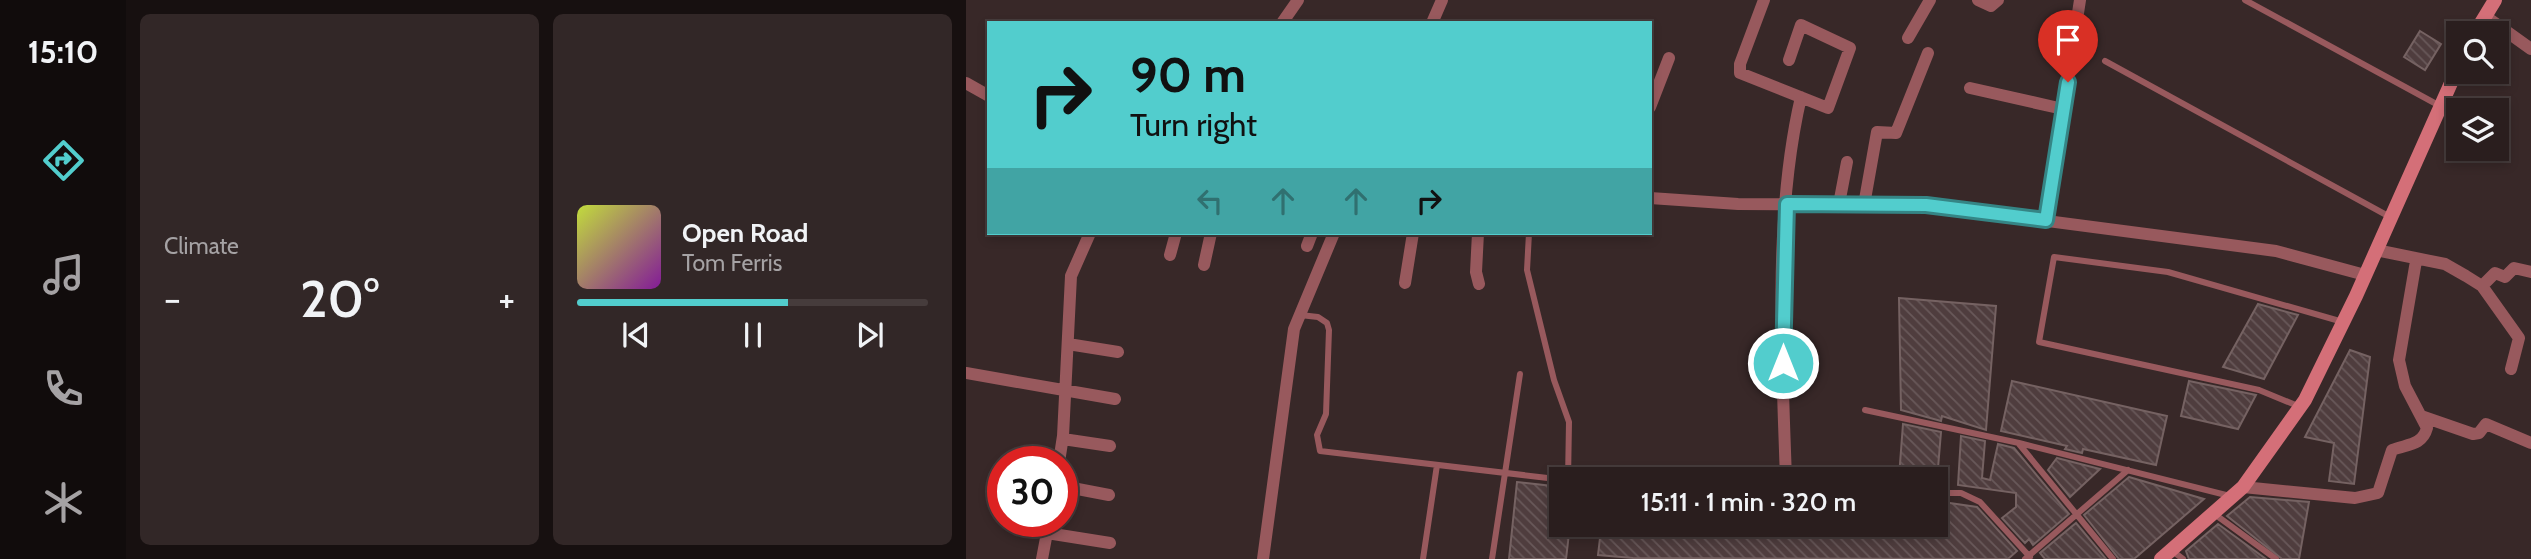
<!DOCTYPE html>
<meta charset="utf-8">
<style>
body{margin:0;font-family:Cabin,sans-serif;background:#322727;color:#f1f3f6;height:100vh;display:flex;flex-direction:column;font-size:26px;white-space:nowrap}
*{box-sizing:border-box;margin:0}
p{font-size:23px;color:#a5a2a4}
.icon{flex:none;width:38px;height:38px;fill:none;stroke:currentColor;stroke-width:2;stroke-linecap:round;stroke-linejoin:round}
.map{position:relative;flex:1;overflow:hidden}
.drawer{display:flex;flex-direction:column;gap:14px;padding:14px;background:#171010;width:840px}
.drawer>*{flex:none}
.banner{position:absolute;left:21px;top:21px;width:665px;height:214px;border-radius:0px;box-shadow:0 4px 10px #0003,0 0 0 2px #463c3c;background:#52cdcd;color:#111;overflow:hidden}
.fabs{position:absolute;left:1480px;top:21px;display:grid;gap:14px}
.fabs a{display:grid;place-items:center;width:63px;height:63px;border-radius:0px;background:#2a1e1e;box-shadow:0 4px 10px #0003,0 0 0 2px #463c3c;font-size:35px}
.speed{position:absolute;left:21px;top:446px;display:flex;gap:14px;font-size:35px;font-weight:700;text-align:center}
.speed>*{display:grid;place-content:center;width:91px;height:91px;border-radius:50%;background:#2a1e1e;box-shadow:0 4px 10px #0003,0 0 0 2px #463c3c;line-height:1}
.speed .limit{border:10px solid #d22;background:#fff;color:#111}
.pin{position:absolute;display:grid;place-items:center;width:60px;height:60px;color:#fff;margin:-72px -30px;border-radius:50% 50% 50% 0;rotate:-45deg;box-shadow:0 0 7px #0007}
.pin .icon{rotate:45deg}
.me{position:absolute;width:77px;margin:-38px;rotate:0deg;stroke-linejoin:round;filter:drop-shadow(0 0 5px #0008)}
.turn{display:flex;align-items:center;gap:24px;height:147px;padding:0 28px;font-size:32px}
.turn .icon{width:91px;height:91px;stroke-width:2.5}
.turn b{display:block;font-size:49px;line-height:60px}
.lanes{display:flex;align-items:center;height:66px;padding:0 28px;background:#0003;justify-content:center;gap:35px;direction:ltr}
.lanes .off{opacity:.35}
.big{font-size:52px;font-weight:600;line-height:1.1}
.drawer .tile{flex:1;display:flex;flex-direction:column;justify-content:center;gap:10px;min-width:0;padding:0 24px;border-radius:10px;background:#322727}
.song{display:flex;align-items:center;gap:21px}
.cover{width:84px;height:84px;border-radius:10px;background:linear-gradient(135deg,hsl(70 70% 55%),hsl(290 70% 35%))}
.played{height:7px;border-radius:4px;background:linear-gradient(90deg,#52cdcd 60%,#463c3c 60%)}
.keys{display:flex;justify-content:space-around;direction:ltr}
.heat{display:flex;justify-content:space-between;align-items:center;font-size:38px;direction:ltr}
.drawer .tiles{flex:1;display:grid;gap:14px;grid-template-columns:repeat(2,1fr)}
.trip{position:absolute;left:583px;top:467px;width:399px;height:70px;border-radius:0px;background:#2a1e1e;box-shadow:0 4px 10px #0003,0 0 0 2px #463c3c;font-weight:600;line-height:70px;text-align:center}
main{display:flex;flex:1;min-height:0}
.menu{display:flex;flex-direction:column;width:126px;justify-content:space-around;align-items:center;background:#110c0c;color:#a5a2a4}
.menu .icon{width:49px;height:49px}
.menu .current{color:#52cdcd}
.menu b{font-size:32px;color:#f1f3f6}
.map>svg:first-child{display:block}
.building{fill:url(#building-back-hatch);stroke:#756262;stroke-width:2}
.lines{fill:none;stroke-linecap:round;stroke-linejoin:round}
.lane{stroke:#98595d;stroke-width:6}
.street{stroke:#98595d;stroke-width:12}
.secondary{stroke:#d46f78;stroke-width:14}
.route-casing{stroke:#358585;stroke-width:18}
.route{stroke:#52cdcd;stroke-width:12}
</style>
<main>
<nav class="menu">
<b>15:10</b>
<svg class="icon current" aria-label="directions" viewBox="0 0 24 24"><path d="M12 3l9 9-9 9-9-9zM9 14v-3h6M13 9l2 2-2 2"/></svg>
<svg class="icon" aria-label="music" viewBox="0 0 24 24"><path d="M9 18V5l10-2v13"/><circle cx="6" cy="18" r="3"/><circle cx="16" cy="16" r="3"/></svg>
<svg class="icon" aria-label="phone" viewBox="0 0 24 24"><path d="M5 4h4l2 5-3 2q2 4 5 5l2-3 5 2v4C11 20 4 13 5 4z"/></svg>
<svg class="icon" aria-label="climate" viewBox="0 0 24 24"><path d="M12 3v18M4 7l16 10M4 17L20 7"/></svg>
</nav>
<section class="drawer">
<div class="tiles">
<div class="tile"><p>Climate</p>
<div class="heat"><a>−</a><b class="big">20°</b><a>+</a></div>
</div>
<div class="tile">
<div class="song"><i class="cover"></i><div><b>Open Road</b><p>Tom Ferris</p></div></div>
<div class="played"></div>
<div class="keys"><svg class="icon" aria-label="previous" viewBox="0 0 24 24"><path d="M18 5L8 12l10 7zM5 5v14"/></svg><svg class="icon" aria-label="pause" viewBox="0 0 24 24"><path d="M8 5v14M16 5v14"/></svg><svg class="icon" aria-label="next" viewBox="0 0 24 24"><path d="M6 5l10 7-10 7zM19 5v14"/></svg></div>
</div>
</div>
</section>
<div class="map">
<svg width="1565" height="559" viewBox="0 0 1565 559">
<defs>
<pattern id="building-back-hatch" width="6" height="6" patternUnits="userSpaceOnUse" patternTransform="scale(1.75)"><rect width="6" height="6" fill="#4f3d3e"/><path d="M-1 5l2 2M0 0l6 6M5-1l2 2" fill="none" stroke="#685859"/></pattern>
</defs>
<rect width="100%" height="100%" fill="#382828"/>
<path class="building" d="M1454 31 1475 44 1459 70 1438 57Z
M933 298 1030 306 1020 430 976 416 975 421 935 410Z
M1292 304 1332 315 1298 379 1257 367Z
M1384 350 1404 357 1388 484 1363 481 1368 443 1339 437Z
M1046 381 1201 416 1190 465 1117 449 1116 453 1099 449 1101 446 1035 431Z
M1223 381 1290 395 1272 429 1215 416Z
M937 424 975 432 971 480 933 477Z
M995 436 1019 441 1016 478 1024 480 1032 444 1048 448 1103 514 1067 545 1063 539 1059 543 1036 518 1050 507V493L992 485Z
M1091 458 1134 469 1104 497 1082 470Z
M1163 477 1238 499 1168 559H1153L1118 515Z
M551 482 595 487V525H604L600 559H543Z
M1284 497 1343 502 1333 559H1316L1261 516Z
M970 501 1011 507 1051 551 1042 559 667 558 632 555 634 538 620 537 621 525H970Z
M1110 523 1140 559H1079L1074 553Z
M1252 524 1300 559H1223L1220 551Z"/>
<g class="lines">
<path class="lane" d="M1279 0 1474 106
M1139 61 1424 217
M563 233 561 270 588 380 603 422 602 480
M334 315 352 317 361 323 363 330 360 414 351 435 354 451 599 480
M1332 406 1293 390 1073 342 1088 257 1202 272 1377 322
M899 410 1053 443 1264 496
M1053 444 1147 559
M970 493H995L1014 502 1064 557
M1247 513 1310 559
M1205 550 1217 559
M457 559 471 465
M526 559 554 374
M1059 559 1162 470"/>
<path class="street" d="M798 0 774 64V73L862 108 884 48 835 25 823 60
M1012 0 1025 6 1032 0
M1519 16 1565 49
M316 23 332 0
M466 23 476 0
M942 38 964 0
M0 83 23 96
M1004 88 1097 109
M684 107 703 58
M684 198 772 204 960 205 1310 251 1399 275
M873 204 881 162
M898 205 911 132 930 133 962 53
M1080 220 1114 0
M512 233 510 272 513 284
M341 246 346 233
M1410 250 1479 264 1500 276 1516 286 1553 338 1545 369
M204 255 210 233
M238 265 245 233
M439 283 447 233
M1516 286 1529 273 1539 277 1548 268 1565 272
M102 344 152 352
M0 373 149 399
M1455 416 1507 434 1513 433 1520 424 1565 443
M97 439 144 446
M93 462 97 436 105 276 124 233
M820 480C816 356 807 217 835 97
M96 486 143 495
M1277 487 1389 498 1412 493 1426 450C1441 444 1456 446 1461 428L1439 386 1433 360 1450 261
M81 533 144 543
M76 559 83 522
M297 559 328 329 368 233"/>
<path class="secondary" d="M1509 33 1529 0
M1195 559 1277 487 1339 400 1390 296 1493 65"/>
</g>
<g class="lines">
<defs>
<path id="route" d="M817 363 821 204 960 205 1080 220 1102 82"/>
</defs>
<use href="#route" class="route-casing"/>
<use href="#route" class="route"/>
</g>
</svg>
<div class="fabs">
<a><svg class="icon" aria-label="search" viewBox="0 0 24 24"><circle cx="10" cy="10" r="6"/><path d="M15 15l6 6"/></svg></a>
<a><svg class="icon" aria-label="layers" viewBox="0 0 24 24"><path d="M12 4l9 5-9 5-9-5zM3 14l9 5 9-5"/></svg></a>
</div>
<div class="speed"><div class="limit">30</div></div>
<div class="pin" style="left:1102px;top:82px;background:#d93025"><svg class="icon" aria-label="arrive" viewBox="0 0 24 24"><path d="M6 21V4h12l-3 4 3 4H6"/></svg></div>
<svg class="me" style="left:817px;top:363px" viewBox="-20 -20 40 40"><circle r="17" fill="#52cdcd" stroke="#fff" stroke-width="3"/><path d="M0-11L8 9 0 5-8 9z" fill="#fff"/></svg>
<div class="trip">15:11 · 1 min · 320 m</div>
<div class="banner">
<div class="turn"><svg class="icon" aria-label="right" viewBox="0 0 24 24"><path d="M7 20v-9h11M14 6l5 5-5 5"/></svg><div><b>90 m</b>Turn right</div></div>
<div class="lanes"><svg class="icon off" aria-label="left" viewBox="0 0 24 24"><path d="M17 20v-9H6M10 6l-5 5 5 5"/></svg><svg class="icon off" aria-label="ahead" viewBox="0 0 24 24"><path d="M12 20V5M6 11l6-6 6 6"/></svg><svg class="icon off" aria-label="ahead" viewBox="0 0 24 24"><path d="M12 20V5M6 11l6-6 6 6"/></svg><svg class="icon" aria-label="right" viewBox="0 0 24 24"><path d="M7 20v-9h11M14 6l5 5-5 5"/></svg></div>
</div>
</div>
</main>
